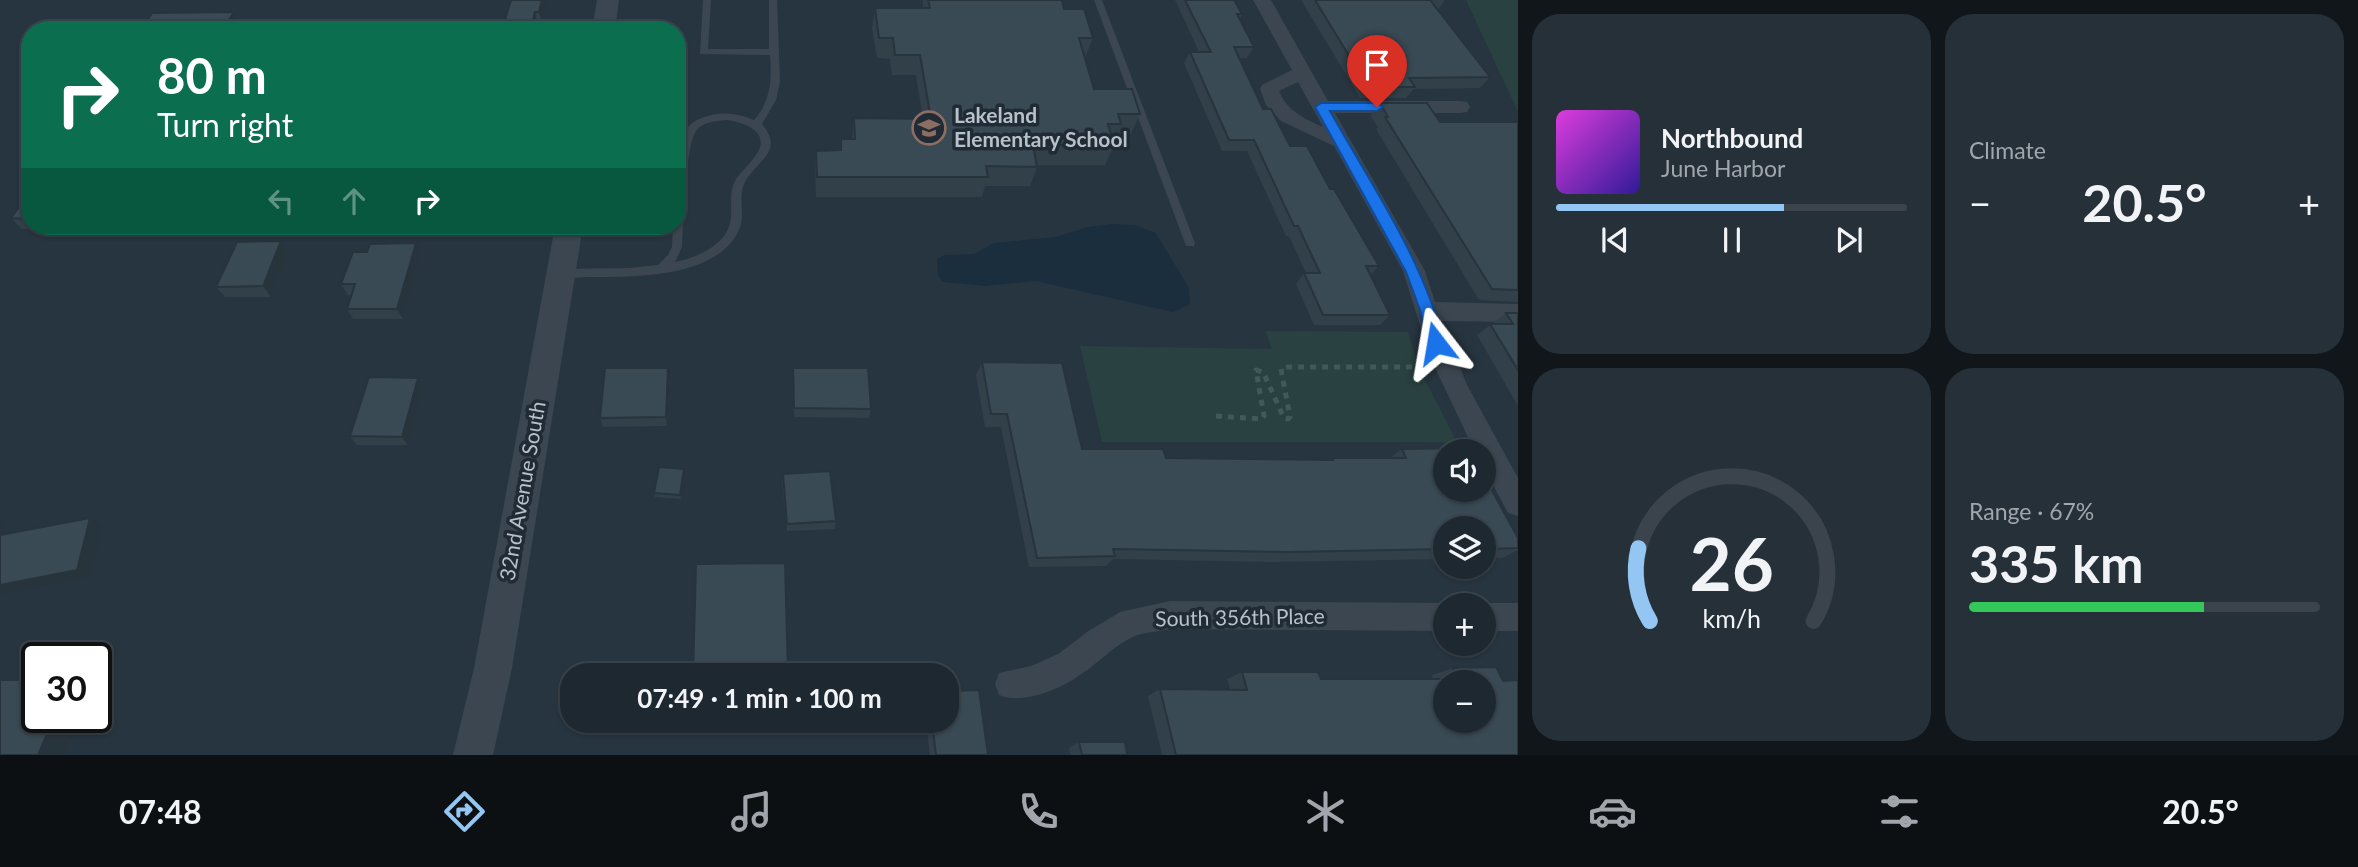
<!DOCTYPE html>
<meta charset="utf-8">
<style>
body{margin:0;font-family:Lato,sans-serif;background:#253038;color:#f1f3f6;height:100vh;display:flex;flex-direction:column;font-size:26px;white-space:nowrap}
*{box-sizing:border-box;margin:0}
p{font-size:23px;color:#a0a6ab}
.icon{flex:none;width:38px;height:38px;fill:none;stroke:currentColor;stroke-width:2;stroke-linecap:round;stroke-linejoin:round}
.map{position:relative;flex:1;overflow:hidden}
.side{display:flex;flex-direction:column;gap:14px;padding:14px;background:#10161a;width:840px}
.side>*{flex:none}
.guide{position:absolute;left:21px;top:21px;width:665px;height:214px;border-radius:28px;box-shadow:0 2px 5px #0004,0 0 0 2px #3b444c;background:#0b6e4f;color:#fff;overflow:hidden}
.buttons{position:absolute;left:1433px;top:439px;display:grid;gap:14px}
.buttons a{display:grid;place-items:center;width:63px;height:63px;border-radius:50%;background:#1d2830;box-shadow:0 2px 5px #0004,0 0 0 2px #3b444c;font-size:35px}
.speed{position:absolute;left:21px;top:642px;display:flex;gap:14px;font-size:35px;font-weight:700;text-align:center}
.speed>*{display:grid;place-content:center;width:91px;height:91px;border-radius:50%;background:#1d2830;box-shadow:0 2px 5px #0004,0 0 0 2px #3b444c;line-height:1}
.speed .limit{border:4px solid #111;border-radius:10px;background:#fff;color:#111}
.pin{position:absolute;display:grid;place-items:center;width:60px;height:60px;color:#fff;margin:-72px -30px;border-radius:50% 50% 50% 0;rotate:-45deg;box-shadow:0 0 7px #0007}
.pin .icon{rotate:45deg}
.me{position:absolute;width:77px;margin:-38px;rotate:346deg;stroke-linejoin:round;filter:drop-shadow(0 0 5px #0008)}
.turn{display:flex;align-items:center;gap:24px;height:147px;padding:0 21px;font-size:32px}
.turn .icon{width:91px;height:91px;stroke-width:2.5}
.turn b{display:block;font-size:49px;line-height:60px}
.lanes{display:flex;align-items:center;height:66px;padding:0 21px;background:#0003;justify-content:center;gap:35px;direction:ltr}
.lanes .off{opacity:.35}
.big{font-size:52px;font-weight:700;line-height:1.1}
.side .card{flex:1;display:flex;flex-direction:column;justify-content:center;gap:10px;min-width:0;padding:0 24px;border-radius:28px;background:#253038}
.side .dial{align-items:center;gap:0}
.dial svg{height:182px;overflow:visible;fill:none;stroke:#3b444c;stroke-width:7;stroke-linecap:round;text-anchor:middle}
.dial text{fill:#f1f3f6;stroke:none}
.song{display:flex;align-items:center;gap:21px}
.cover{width:84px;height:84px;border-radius:10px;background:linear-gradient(135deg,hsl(300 70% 55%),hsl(250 70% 35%))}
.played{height:7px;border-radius:4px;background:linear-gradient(90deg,#93c6f3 65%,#3b444c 65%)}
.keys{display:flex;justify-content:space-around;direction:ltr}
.heat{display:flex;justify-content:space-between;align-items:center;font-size:38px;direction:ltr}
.charge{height:10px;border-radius:5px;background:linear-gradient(90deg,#34c759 67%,#3b444c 0)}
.side .tiles{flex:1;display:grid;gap:14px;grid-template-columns:repeat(2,1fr)}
.trip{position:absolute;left:560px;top:663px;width:399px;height:70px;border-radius:28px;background:#1d2830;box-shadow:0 2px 5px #0004,0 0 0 2px #3b444c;font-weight:700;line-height:70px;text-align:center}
.tab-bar{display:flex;height:112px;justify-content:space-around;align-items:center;background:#0c1013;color:#a0a6ab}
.tab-bar .icon{width:49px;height:49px}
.tab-bar .current{color:#93c6f3}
.tab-bar b{font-size:32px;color:#f1f3f6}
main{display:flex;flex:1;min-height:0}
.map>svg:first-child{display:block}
.green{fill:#294140}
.water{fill:#1a2e3e}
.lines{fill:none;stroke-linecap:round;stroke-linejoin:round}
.path{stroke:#425957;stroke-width:5;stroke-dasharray:6 6;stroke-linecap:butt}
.service{fill:#3b4650;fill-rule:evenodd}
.minor{fill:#3b4650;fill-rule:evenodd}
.tertiary{fill:#3b4650;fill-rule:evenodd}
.wall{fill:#314049}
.shaded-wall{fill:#28343c}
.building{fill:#394a55;stroke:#28343c;stroke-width:2;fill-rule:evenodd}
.route{fill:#1a73e8;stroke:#114b97;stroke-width:2}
.labels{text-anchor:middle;stroke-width:7;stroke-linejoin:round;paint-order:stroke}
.poi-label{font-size:21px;font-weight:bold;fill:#b8c1ca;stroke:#202b35;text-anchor:start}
.street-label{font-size:21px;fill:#b8c1ca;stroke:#202b35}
</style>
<main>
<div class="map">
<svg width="1518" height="755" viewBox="0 0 1518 755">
<rect width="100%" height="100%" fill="#273540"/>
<path class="green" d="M1466 0H1518V112Z
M1265 331 1408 332 1419 368 1457 442H1102L1080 346 1272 349Z"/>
<path class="water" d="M1111 224 1135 225 1156 233 1189 288 1190 304 1173 312 1036 281 985 286 943 282 938 276 937 259 945 255 974 254 994 243 1056 237 1088 227Z"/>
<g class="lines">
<path class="path" d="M1216 416 1262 419 1264 416 1256 370 1263 372 1284 418 1288 419 1290 417 1281 369 1283 367H1418"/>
<path class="service" d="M703 0H711L708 49H769V0H777L780 82 776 100 762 124C785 152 757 160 745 182 737 197 746 215 739 230 718 277 638 277 594 277 582 277 569 279 557 276L555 273 557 270 561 269 630 268 658 265 668 255 672 247 673 226H677C677 200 671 142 691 124 697 119 704 117 711 115 726 112 740 114 754 120 771 101 772 78 770 55L700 54ZM726 120C744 122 772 132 756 155 749 166 738 173 733 185 729 198 733 211 730 223 725 246 695 258 675 262L682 247C684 225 685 146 696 131 702 122 715 121 726 120Z
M1094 0H1102L1195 243 1194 246H1186L1185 243Z"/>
<path class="minor" d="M1253 0H1271L1328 101H1460L1467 102 1470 107 1467 112 1460 113H1335L1425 271 1435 302 1518 304V322L1441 321 1467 385 1518 478V516L1508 513 1484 468V452H1475L1430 357 1403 271 1334 146 1281 121 1266 105 1260 89 1262 85 1292 70ZM1298 82 1323 127C1305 119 1287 111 1279 91Z
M1170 601 1446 603 1453 606H1446V631L1170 629C1158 632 1144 632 1133 637 1113 646 1099 663 1080 675 1060 689 1023 705 999 695L995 684 999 673 1031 666 1058 654 1087 632 1120 612Z
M1484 603H1518V631H1484V606H1477Z"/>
<path class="tertiary" d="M597 0H619L615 30H592Z
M555 226H583L512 668 493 755H453L474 668Z"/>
</g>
<path class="wall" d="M548 0 542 23H537L536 30H502Z
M923 0H1062L1064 9 1093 38 1085 58 1094 89 1140 114 1131 134H1117L1113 143 1114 145 1105 165H1037V167L1030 186H985L982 197H816L815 170 816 151 840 150 841 139H852L854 118 923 119 916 75H892L890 59 877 58 872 28 875 8H923Z
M1175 0H1234L1242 14 1239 20 1254 47 1247 58H1239L1263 109 1290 146 1330 189 1379 266 1370 275 1390 315 1380 325H1314L1296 284 1304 273H1306L1289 236H1286L1247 151H1222L1184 63 1190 52H1199Z
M1301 0H1445L1438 10 1490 77 1480 88 1414 89 1406 98H1360Z
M1380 103 1440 122H1518V302L1479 300 1376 129 1378 127 1370 116Z
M30 192V226H72L68 231 22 229 11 218Z
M281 241 288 252 271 297H225L216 287Z
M416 243 421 254 403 319H353L347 309 352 295H348L341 284 367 252Z
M1506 313H1518V406L1477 335Z
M982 362 1082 449 1166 458 1330 460 1333 458H1390L1402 449 1518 548V550L1502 558H1484V528H1446V559L1274 562 1113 559 1106 566 1029 567 1001 427H985L976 375Z
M793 368 871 409 869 418 794 417Z
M670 377 667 426 603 427 600 418Z
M418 378 424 387 408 445H357L350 436Z
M684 474 681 499 655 497 654 493Z
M783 474 836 521 835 529 787 531 782 483Z
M785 563 788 676H693Z
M1453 668 1518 755H1162L1148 696 1160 689H1230L1227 679 1242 672 1321 679H1433L1432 675Z
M926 721H947L988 755H930Z
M1079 742 1127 755H1070L1069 748Z"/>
<path class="shaded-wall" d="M542 0H548L542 23 539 12Z
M234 12 240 24 237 30H223Z
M535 12 537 23 536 30H530Z
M63 226H72L68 231Z
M281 241 288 252 271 297 263 286Z
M416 243 421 254 403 319 397 309Z
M668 368 670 377 667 426 666 417Z
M418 378 424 387 408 445 402 437Z
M684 469V474L681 499 680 495Z
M90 518 103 525 91 576 0 594V585Z
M0 519 6 522 0 534Z
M54 718H79L63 755H38Z"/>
<path class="building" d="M511 0H542L539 12H535L530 30H502Z
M928 0H1062L1064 9H1084L1093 38H1079L1094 89H1132L1140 114H1118L1121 124H1108L1114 145H1033L1037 167 986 166 988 177H817L816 151 841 150V139H855L854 118 931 119 920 55H895L893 38H879L875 8H930Z
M1185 0H1234L1242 14H1237L1254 47H1234L1263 109H1271L1290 146H1307L1330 189H1334L1379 266H1366L1390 315H1323L1304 273H1320L1298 226H1294L1254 140H1229L1190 52H1211Z
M1315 0H1430L1490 77 1409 78 1415 87H1368Z
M234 12 223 30H141L152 13Z
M1380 103H1427L1440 122H1518V290L1492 289 1385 117H1388Z
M30 192V219L11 218Z
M281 241 263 286 216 287 237 242Z
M416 243 397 309H347L355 284H341L353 252H367L370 244Z
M1506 313H1518V370L1490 324H1513Z
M982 362 1062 363 1082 449H1163L1166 458 1333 460V458H1406L1402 449 1469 448 1471 452H1446V490H1484V476L1518 538V548L1484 549V528H1446V549L1289 552 1113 549 1115 556 1037 558 1007 414H991Z
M605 368H668L666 417 600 418Z
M793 368H868L871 409 794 408Z
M369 377 418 378 402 437 350 436Z
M659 467 684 469 680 495 654 493Z
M830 471 836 521 787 524 783 474Z
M90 518 77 570 0 585V535Z
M785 563 788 674 693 676 696 564Z
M1496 667 1503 681 1518 680V755H1176L1160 689 1247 690 1242 672H1318L1321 679H1458L1453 668ZM1446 682H1484V721H1446Z
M0 680H37V718H54L38 755H0Z
M979 690 988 755H936L932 721H947V691Z
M1079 742H1125L1127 755H1082Z"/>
<path class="route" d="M1321 103H1377L1383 107 1377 111H1330C1372 186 1423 259 1444 343L1441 348 1436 349 1428 343 1420 310 1406 272 1315 107Z"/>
<defs>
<symbol id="school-ring" viewBox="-11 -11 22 22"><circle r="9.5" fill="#202b35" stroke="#8d6e63" stroke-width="1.5"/><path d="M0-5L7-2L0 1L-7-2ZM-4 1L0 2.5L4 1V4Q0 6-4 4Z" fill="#8d6e63"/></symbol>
</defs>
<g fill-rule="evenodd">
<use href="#school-ring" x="910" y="109" width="38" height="38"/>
</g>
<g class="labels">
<g class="poi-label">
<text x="954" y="123">Lakeland<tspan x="954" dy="24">Elementary School</tspan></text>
</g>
<g class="street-label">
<text transform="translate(523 491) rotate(-80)" y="7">32nd Avenue South</text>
<text transform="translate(1240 618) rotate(-1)" y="7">South 356th Place</text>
</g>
</g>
</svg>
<div class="buttons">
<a><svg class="icon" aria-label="sound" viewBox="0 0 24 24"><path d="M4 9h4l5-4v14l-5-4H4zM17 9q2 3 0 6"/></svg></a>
<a><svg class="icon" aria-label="layers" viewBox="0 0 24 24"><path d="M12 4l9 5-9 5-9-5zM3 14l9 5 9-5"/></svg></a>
<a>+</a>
<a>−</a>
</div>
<div class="speed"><div class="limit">30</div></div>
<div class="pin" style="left:1377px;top:107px;background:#d93025"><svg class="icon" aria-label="arrive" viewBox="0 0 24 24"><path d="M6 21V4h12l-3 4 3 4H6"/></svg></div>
<svg class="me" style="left:1436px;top:343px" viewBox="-20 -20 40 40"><path d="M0-17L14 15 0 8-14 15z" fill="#1a73e8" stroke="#fff" stroke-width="4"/></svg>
<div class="trip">07:49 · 1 min · 100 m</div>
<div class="guide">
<div class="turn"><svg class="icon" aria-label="right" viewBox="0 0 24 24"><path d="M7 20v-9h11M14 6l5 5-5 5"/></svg><div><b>80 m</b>Turn right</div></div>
<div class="lanes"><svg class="icon off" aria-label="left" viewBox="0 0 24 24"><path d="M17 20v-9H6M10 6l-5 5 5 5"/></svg><svg class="icon off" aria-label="ahead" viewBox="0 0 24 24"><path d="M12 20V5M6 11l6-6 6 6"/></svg><svg class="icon" aria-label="right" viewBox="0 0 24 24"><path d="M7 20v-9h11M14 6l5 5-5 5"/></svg></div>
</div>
</div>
<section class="side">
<div class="tiles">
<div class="card">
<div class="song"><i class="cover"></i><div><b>Northbound</b><p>June Harbor</p></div></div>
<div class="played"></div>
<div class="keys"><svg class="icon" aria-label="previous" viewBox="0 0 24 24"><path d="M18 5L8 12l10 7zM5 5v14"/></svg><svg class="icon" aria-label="pause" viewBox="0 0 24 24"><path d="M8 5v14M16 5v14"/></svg><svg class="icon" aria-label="next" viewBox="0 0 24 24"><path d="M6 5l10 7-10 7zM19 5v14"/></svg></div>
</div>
<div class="card"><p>Climate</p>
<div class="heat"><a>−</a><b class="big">20.5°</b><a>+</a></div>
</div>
<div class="card dial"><svg viewBox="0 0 100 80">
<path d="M14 69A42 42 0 1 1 86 69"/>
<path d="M14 69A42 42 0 0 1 9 37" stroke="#93c6f3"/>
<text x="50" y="56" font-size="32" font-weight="700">26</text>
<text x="50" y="72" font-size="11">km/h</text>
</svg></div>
<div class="card"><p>Range · 67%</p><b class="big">335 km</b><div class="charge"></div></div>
</div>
</section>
</main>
<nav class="tab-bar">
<b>07:48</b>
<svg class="icon current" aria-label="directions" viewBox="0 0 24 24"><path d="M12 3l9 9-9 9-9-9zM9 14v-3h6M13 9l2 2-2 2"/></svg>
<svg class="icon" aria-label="music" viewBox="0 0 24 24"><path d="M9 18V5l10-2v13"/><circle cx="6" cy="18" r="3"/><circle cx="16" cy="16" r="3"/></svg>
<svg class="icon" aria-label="phone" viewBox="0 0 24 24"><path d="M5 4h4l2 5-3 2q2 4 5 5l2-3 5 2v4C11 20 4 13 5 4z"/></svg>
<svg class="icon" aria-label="climate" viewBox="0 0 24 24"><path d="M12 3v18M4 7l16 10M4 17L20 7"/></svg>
<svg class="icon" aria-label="car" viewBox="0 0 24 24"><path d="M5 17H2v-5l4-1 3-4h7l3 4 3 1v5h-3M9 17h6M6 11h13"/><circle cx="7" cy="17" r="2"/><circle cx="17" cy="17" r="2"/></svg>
<svg class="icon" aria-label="filters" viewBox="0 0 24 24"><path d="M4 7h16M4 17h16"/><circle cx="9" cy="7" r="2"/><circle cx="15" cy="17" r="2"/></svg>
<b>20.5°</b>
</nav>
